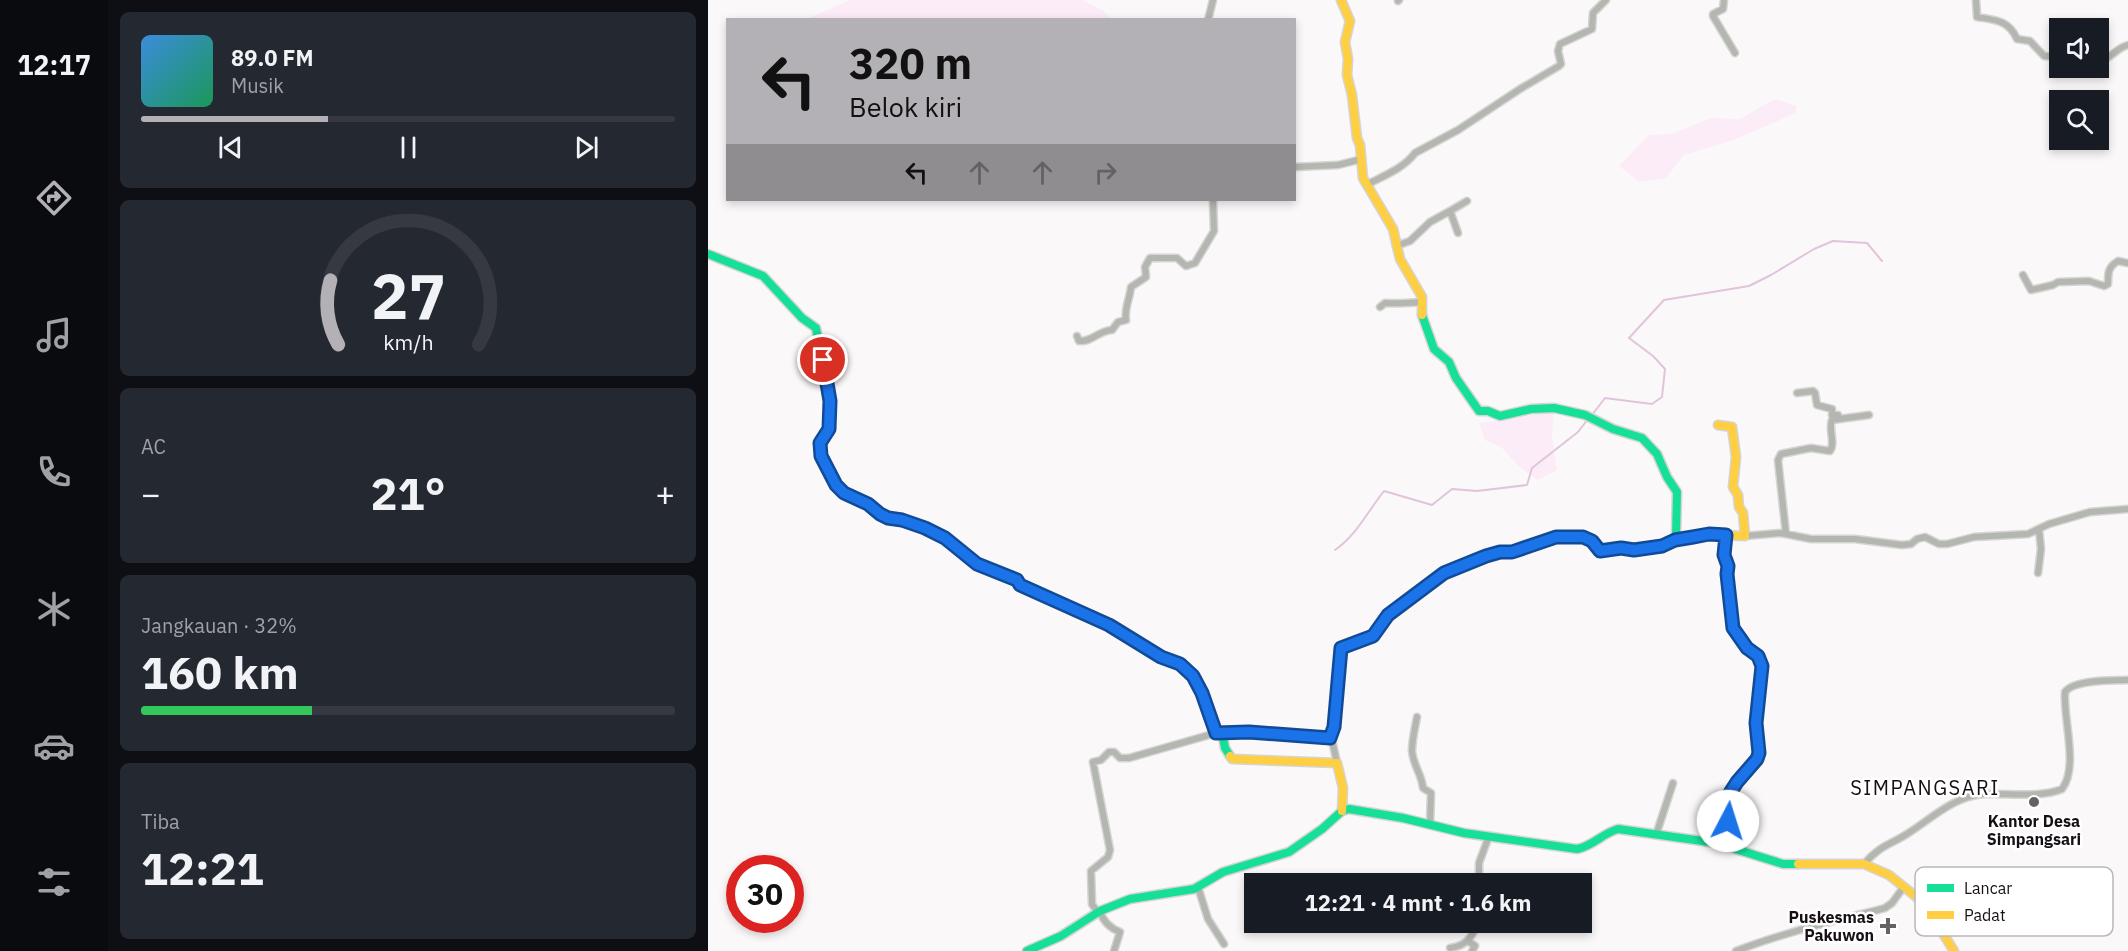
<!DOCTYPE html>
<html lang="id">
<meta charset="utf-8">
<style>
body{margin:0;font-family:"IBM Plex Sans",sans-serif;background:#242831;color:#f1f3f6;height:100vh;display:flex;flex-direction:column;font-size:22px;white-space:nowrap}
*{box-sizing:border-box;margin:0}
p{font-size:20px;color:#9ea1a6}
.icon{flex:none;width:33px;height:33px;fill:none;stroke:currentColor;stroke-width:2;stroke-linecap:round;stroke-linejoin:round}
.map{position:relative;flex:1;overflow:hidden}
.drawer{display:flex;flex-direction:column;gap:12px;padding:12px;background:#0d0f14;width:600px}
.drawer>*{flex:none}
.hud{position:absolute;left:18px;top:18px;width:570px;height:183px;border-radius:0px;box-shadow:0 3px 9px #0003;background:#b3b1b5;color:#111;overflow:hidden}
.tools{position:absolute;left:1341px;top:18px;display:grid;gap:12px}
.tools a{display:grid;place-items:center;width:60px;height:60px;border-radius:0px;background:#171b24;box-shadow:0 3px 9px #0003;font-size:30px}
.speed{position:absolute;left:18px;top:855px;display:flex;gap:12px;font-size:30px;font-weight:700;text-align:center}
.speed>*{display:grid;place-content:center;width:78px;height:78px;border-radius:50%;background:#171b24;box-shadow:0 3px 9px #0003;line-height:1}
.speed .limit{border:9px solid #d22;background:#fff;color:#111}
.pin{position:absolute;display:grid;place-items:center;width:51px;height:51px;color:#fff;margin:-26px;border:3px solid #fff;border-radius:50%;box-shadow:0 2px 6px #0007}
.me{position:absolute;width:66px;margin:-33px;rotate:5deg;stroke-linejoin:round;filter:drop-shadow(0 0 4px #0008)}
.turn{display:flex;align-items:center;gap:21px;height:126px;padding:0 24px;font-size:27px}
.turn .icon{width:78px;height:78px;stroke-width:2.5}
.turn b{display:block;font-size:42px;line-height:51px}
.lanes{display:flex;align-items:center;height:57px;padding:0 24px;background:#0003;justify-content:center;gap:30px;direction:ltr}
.lanes .off{opacity:.35}
.big{font-size:45px;font-weight:800;line-height:1.1}
.drawer .tile{flex:1;display:flex;flex-direction:column;justify-content:center;gap:9px;min-width:0;padding:0 21px;border-radius:9px;background:#242831}
.drawer .dial{align-items:center;gap:0}
.dial svg{height:156px;overflow:visible;fill:none;stroke:#363941;stroke-width:7;stroke-linecap:round;text-anchor:middle}
.dial text{fill:#f1f3f6;stroke:none}
.song{display:flex;align-items:center;gap:18px}
.cover{width:72px;height:72px;border-radius:9px;background:linear-gradient(135deg,hsl(210 70% 55%),hsl(150 70% 35%))}
.played{height:6px;border-radius:3px;background:linear-gradient(90deg,#b3b1b5 35%,#363941 35%)}
.keys{display:flex;justify-content:space-around;direction:ltr}
.heat{display:flex;justify-content:space-between;align-items:center;font-size:33px;direction:ltr}
.charge{height:9px;border-radius:4px;background:linear-gradient(90deg,#34c759 32%,#363941 0)}
.trip{position:absolute;left:536px;top:873px;width:348px;height:60px;border-radius:0px;background:#171b24;box-shadow:0 3px 9px #0003;font-weight:800;line-height:60px;text-align:center}
main{display:flex;flex:1;min-height:0}
.tabs{display:flex;flex-direction:column;width:108px;justify-content:space-around;align-items:center;background:#090b0e;color:#9ea1a6}
.tabs .icon{width:42px;height:42px}
.tabs .current{color:#b3b1b5}
.tabs b{font-size:27px;color:#f1f3f6}
.map>svg:first-child{display:block}
.green{fill:#fcecf8}
.lines{fill:none;stroke-linecap:round;stroke-linejoin:round}
.stream{stroke:#e1c4da;stroke-width:2}
.street-casing{stroke:#d6d4d5;stroke-width:9}
.fast-casing{stroke:#d6d4d5;stroke-width:11}
.slow-casing{stroke:#d6d4d5;stroke-width:11}
.street{stroke:#b3b7af;stroke-width:6}
.fast{stroke:#16e098;stroke-width:8}
.slow{stroke:#ffcf43;stroke-width:8}
.route-casing{stroke:#114b97;stroke-width:15}
.route{stroke:#1a73e8;stroke-width:10}
.poi-dot{fill:#676165;stroke:#fff;stroke-width:2}
.labels{text-anchor:middle;stroke-width:5;stroke-linejoin:round;paint-order:stroke}
.poi-label{font-size:16px;font-weight:bold;fill:#170f15;stroke:#fff}
.quarter-label{font-size:20px;letter-spacing:1.5px;fill:#170f15;stroke:#fff}
.key{fill:#fff;stroke:#b9b7b9;stroke-width:1.5}
.key-label{font-size:16px;fill:#170f15}
</style>
<main>
<nav class="tabs">
<b>12:17</b>
<svg class="icon current" aria-label="directions" viewBox="0 0 24 24"><path d="M12 3l9 9-9 9-9-9zM9 14v-3h6M13 9l2 2-2 2"/></svg>
<svg class="icon" aria-label="music" viewBox="0 0 24 24"><path d="M9 18V5l10-2v13"/><circle cx="6" cy="18" r="3"/><circle cx="16" cy="16" r="3"/></svg>
<svg class="icon" aria-label="phone" viewBox="0 0 24 24"><path d="M5 4h4l2 5-3 2q2 4 5 5l2-3 5 2v4C11 20 4 13 5 4z"/></svg>
<svg class="icon" aria-label="climate" viewBox="0 0 24 24"><path d="M12 3v18M4 7l16 10M4 17L20 7"/></svg>
<svg class="icon" aria-label="car" viewBox="0 0 24 24"><path d="M5 17H2v-5l4-1 3-4h7l3 4 3 1v5h-3M9 17h6M6 11h13"/><circle cx="7" cy="17" r="2"/><circle cx="17" cy="17" r="2"/></svg>
<svg class="icon" aria-label="filters" viewBox="0 0 24 24"><path d="M4 7h16M4 17h16"/><circle cx="9" cy="7" r="2"/><circle cx="15" cy="17" r="2"/></svg>
</nav>
<section class="drawer">
<div class="tile">
<div class="song"><i class="cover"></i><div><b>89.0 FM</b><p>Musik</p></div></div>
<div class="played"></div>
<div class="keys"><svg class="icon" aria-label="previous" viewBox="0 0 24 24"><path d="M18 5L8 12l10 7zM5 5v14"/></svg><svg class="icon" aria-label="pause" viewBox="0 0 24 24"><path d="M8 5v14M16 5v14"/></svg><svg class="icon" aria-label="next" viewBox="0 0 24 24"><path d="M6 5l10 7-10 7zM19 5v14"/></svg></div>
</div>
<div class="tile dial"><svg viewBox="0 0 100 80">
<path d="M14 69A42 42 0 1 1 86 69"/>
<path d="M14 69A42 42 0 0 1 10 36" stroke="#b3b1b5"/>
<text x="50" y="56" font-size="32" font-weight="700">27</text>
<text x="50" y="72" font-size="11">km/h</text>
</svg></div>
<div class="tile"><p>AC</p>
<div class="heat"><a>−</a><b class="big">21°</b><a>+</a></div>
</div>
<div class="tile"><p>Jangkauan · 32%</p><b class="big">160 km</b><div class="charge"></div></div>
<div class="tile"><p>Tiba</p><b class="big">12:21</b></div>
</section>
<div class="map">
<svg width="1420" height="951" viewBox="0 0 1420 951">
<rect width="100%" height="100%" fill="#fbf8fa"/>
<path class="green" d="M142 0H375L394 10 404 19H98Z
M1067 99 1088 106V113L1026 140 976 155 958 178 931 182 911 166 941 135 964 134 1003 118 1032 119Z
M846 408 844 438 849 470 830 480 811 467 793 447 777 440 771 423 825 415Z"/>
<g class="lines">
<path class="stream" d="M884 415 897 398 944 404 954 397 957 369 945 356 921 338 956 300 1041 286 1063 275 1106 249 1125 241 1159 243 1174 261
M627 550C648 536 660 511 676 491L724 505 744 489 769 491 819 485 824 468 870 432 880 419"/>
<defs>
<path id="street" d="M1016 0 1015 9 1005 14V16L1027 53
M1268 0 1269 17C1287 20 1301 20 1309 39L1322 41 1336 56 1352 57
M690 1 691 0
M500 20 505 0
M1390 62C1403 59 1408 48 1420 45
M586 167 630 165 654 159
M658 185C675 176 695 169 707 153L750 130 812 89 851 66 853 64 850 51 852 44 884 29 885 13 898 0
M742 211 759 201
M688 246 702 241 722 222 742 211 750 233
M1315 275 1323 290 1345 285 1350 282 1381 281 1396 286 1400 284C1400 273 1400 267 1410 261L1420 263
M672 307 677 303C689 304 700 303 713 302
M369 336 371 341C385 342 389 331 404 330L410 322 418 320C416 309 422 298 423 287L438 277 437 267 442 258H469L478 266 487 263 506 231 505 200
M1089 393 1105 391 1107 393 1109 405 1124 409V415H1130
M1078 534 1070 460 1073 454 1103 448 1122 451C1128 443 1120 430 1124 420L1161 415
M1037 536 1073 533 1103 539H1147L1194 545 1203 544 1209 539 1217 537 1231 544H1239L1266 537 1320 534 1341 524 1382 512 1420 509
M1330 573 1333 549 1331 529
M709 717C707 728 704 740 704 751 705 765 714 775 715 788L723 793 722 825
M514 732H541L618 736 624 740 629 763
M622 738 625 727 633 648 665 636 680 615 736 573 778 556 792 552H804L848 537H875L884 541 892 551 913 548 926 551 947 547 970 540
M948 835 965 783
M1013 845 1024 804C1015 782 1047 773 1050 755 1052 745 1048 733 1048 723 1048 706 1058 674 1052 659 1049 652 1035 645 1030 637 1020 624 1020 591 1019 574L1020 566 1016 556 1018 535
M1156 864C1173 844 1183 845 1202 832 1225 817 1247 796 1276 794 1299 793 1333 798 1354 789 1371 767 1355 719 1357 692 1365 680 1405 680 1420 680
M771 884V863L781 836
M490 887 500 919 516 944
M392 911C395 922 402 928 412 932L406 951
M390 913 384 904 383 871 400 857 402 850 385 762 393 760 401 752H406L412 758H421L508 733
M760 941 767 946 764 951
M742 948C758 946 764 938 770 922
M1028 951C1077 932 1127 921 1177 908L1184 903 1195 888"/>
<path id="fast" d="M0 254 55 276 94 318 108 328 122 401 121 429 112 443 113 456 122 477 128 485 136 493 161 505 172 514 217 528 237 538 269 564 309 580 312 585 401 625 453 657 472 664 485 676 494 693 508 733 514 732 517 748 522 756
M714 315 726 349 741 362 748 378 771 411H780L792 416 823 409 846 408 877 415 905 429 934 438 949 454 959 477 969 492 968 537 972 540 1001 534 1011 535
M319 951 353 936 392 911 422 899 486 889 515 872 581 852 614 829 634 811 641 809 695 818 756 833 869 849C885 846 895 833 910 829L1008 843 1075 864H1090"/>
<path id="slow" d="M633 0 642 21 637 42 640 59 639 75 644 95 649 138 652 145 655 178 685 229 692 259 714 297V315
M1010 425 1024 427 1028 457 1025 487 1030 495 1031 507 1035 513 1037 536 1011 535
M522 756 524 759 629 763 635 788 634 811
M1090 864H1156L1181 875 1216 903 1246 951"/>
</defs>
<use href="#street" class="street-casing"/>
<use href="#fast" class="fast-casing"/>
<use href="#slow" class="slow-casing"/>
<use href="#street" class="street"/>
<use href="#fast" class="fast"/>
<use href="#slow" class="slow"/>
</g>
<g class="lines">
<defs>
<path id="route" d="M115 360 122 401 121 429 112 443 113 456 128 485 136 493 160 504 172 514 180 518 194 520 217 528 237 538 269 564 309 580 312 585 401 625 453 657 472 664 485 676 494 693 508 733 541 732 622 738 626 727 633 648 665 636 680 615 736 573 778 556 792 552H804L848 537H875L884 541 892 551 913 548 926 550 954 546 967 540 985 537 1001 534 1018 535 1016 555 1020 566 1019 574 1025 628 1039 648 1050 656 1054 666 1048 723 1051 753 1049 759 1029 782 1022 793 1021 798 1024 804 1020 821"/>
</defs>
<use href="#route" class="route-casing"/>
<use href="#route" class="route"/>
</g>
<g class="poi-dot">
<circle cx="1326" cy="802" r="6"/>
<path d="M1177 917h6v6h6v6h-6v6h-6v-6h-6v-6h6z"/>
</g>
<g class="labels">
<g class="poi-label">
<text x="1326" y="827">Kantor Desa<tspan x="1326" dy="18">Simpangsari</tspan></text>
<text x="1166" y="923" text-anchor="end">Puskesmas<tspan x="1166" dy="18">Pakuwon</tspan></text>
</g>
<g class="quarter-label">
<text x="1217" y="795">SIMPANGSARI</text>
</g>
</g>
<rect x="1207" y="867" width="198" height="69" rx="9" class="key"/>
<rect x="1219" y="884" width="27" height="8" fill="#16e098"/>
<rect x="1219" y="911" width="27" height="8" fill="#ffcf43"/>
<g class="key-label">
<text x="1256" y="894">Lancar</text>
<text x="1256" y="921">Padat</text>
</g>
</svg>
<div class="tools">
<a><svg class="icon" aria-label="sound" viewBox="0 0 24 24"><path d="M4 9h4l5-4v14l-5-4H4zM17 9q2 3 0 6"/></svg></a>
<a><svg class="icon" aria-label="search" viewBox="0 0 24 24"><circle cx="10" cy="10" r="6"/><path d="M15 15l6 6"/></svg></a>
</div>
<div class="speed"><div class="limit">30</div></div>
<div class="pin" style="left:115px;top:360px;background:#d93025"><svg class="icon" aria-label="arrive" viewBox="0 0 24 24"><path d="M6 21V4h12l-3 4 3 4H6"/></svg></div>
<svg class="me" style="left:1020px;top:821px" viewBox="-20 -20 40 40"><circle r="19" fill="#fff"/><path d="M0-13L10 11 0 6-10 11z" fill="#1a73e8"/></svg>
<div class="trip">12:21 · 4 mnt · 1.6 km</div>
<div class="hud">
<div class="turn"><svg class="icon" aria-label="left" viewBox="0 0 24 24"><path d="M17 20v-9H6M10 6l-5 5 5 5"/></svg><div><b>320 m</b>Belok kiri</div></div>
<div class="lanes"><svg class="icon" aria-label="left" viewBox="0 0 24 24"><path d="M17 20v-9H6M10 6l-5 5 5 5"/></svg><svg class="icon off" aria-label="ahead" viewBox="0 0 24 24"><path d="M12 20V5M6 11l6-6 6 6"/></svg><svg class="icon off" aria-label="ahead" viewBox="0 0 24 24"><path d="M12 20V5M6 11l6-6 6 6"/></svg><svg class="icon off" aria-label="right" viewBox="0 0 24 24"><path d="M7 20v-9h11M14 6l5 5-5 5"/></svg></div>
</div>
</div>
</main>
